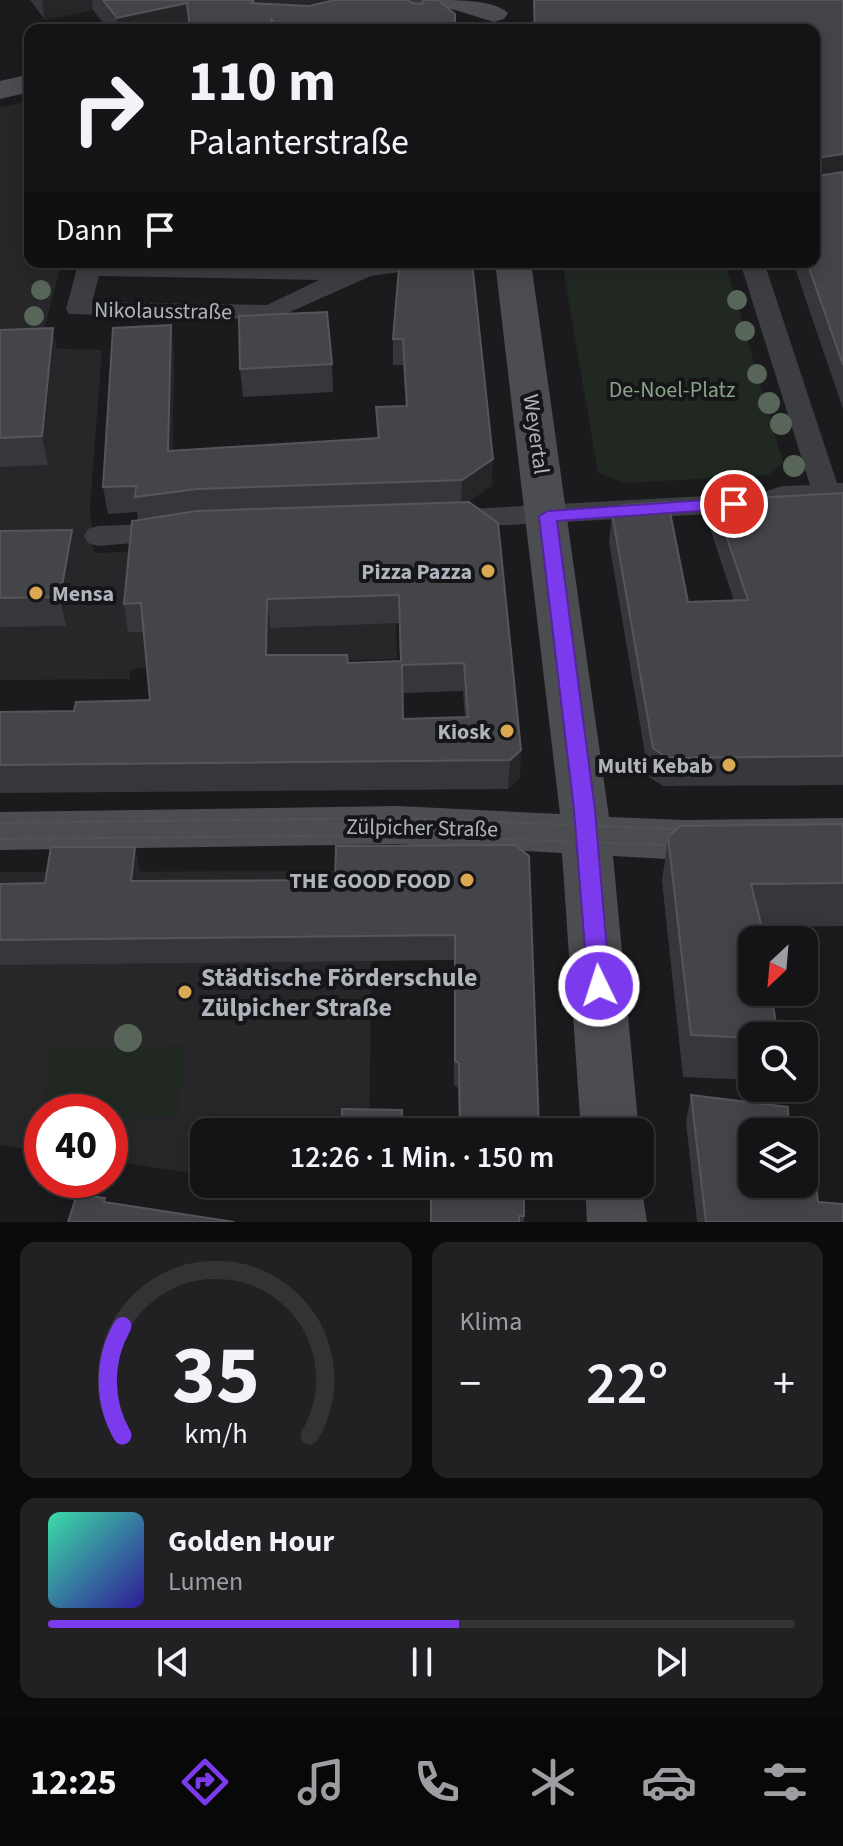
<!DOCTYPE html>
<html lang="de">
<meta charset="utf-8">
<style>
body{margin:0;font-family:"Source Sans 3",sans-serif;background:#212123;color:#f1f3f6;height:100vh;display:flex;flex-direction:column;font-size:30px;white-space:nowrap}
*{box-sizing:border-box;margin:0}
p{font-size:26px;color:#9d9ea1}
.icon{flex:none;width:44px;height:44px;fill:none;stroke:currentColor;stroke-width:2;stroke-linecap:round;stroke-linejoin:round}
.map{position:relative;height:1222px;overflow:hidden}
.sheet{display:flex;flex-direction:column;gap:20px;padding:20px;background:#0b0b0c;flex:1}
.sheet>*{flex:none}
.top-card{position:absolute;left:24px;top:24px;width:796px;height:244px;border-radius:16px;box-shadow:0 4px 20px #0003,0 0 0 2px #333335;background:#141416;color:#f1f3f6;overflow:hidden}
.needle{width:52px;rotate:206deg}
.buttons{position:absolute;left:738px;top:926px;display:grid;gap:16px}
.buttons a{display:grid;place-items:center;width:80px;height:80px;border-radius:16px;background:#141416;box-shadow:0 4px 20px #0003,0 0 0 2px #333335;font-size:40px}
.speed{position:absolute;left:24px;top:1094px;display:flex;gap:16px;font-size:40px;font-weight:700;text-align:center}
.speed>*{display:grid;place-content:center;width:104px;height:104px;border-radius:50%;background:#141416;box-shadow:0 4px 20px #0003,0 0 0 2px #333335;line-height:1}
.speed .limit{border:12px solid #d22;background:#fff;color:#111}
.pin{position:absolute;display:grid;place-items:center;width:68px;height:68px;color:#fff;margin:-34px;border:4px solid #fff;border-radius:50%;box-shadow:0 2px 8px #0007}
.me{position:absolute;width:88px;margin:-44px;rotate:356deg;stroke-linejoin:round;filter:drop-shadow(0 0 6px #0008)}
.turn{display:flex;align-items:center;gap:28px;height:168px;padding:0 32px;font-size:36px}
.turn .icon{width:104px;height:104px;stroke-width:2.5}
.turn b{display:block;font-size:56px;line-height:68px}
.then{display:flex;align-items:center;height:76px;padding:0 32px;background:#0003;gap:16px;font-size:30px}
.big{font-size:60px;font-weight:600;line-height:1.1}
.sheet .tile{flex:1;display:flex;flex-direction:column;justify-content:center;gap:12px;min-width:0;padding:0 28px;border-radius:16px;background:#212123}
.sheet .dial{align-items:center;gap:0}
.dial svg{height:208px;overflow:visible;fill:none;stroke:#333335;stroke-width:7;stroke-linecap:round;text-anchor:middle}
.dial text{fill:#f1f3f6;stroke:none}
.song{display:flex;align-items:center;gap:24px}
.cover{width:96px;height:96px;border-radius:12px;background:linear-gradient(135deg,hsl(160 70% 55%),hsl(250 70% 35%))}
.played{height:8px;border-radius:4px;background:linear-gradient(90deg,#7c3aed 55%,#333335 55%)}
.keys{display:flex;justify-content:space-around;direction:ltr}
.heat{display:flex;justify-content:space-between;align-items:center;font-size:44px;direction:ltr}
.sheet .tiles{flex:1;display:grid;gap:20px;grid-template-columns:1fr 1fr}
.tile:last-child{grid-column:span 2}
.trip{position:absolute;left:190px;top:1118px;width:464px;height:80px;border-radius:16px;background:#141416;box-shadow:0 4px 20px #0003,0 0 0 2px #333335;font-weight:600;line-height:80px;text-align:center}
.dock{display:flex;height:128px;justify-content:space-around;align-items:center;background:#080809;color:#9d9ea1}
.dock .icon{width:56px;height:56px}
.dock .current{color:#7c3aed}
.dock b{font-size:36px;color:#f1f3f6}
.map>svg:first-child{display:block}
.built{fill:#27272a}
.green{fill:#212822}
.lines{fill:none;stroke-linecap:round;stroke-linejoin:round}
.street{fill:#3d3e41;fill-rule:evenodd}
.secondary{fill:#4b4d51;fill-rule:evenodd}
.tram{stroke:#505256;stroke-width:2}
.tree{fill:#586659}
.wall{fill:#37373b;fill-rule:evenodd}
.shaded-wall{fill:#262629}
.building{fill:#444548;stroke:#55565a;stroke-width:2;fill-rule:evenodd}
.route{fill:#7c3aed;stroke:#51269a;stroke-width:2}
.poi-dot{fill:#dca953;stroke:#161618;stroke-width:3}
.labels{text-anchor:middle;stroke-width:8;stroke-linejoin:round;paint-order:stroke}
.street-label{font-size:22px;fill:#afb3bb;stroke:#161618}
.park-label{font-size:22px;fill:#89a38a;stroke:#161618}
.poi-label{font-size:22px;font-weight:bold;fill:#afb3bb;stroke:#161618;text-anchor:end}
.near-poi-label{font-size:26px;font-weight:bold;fill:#afb3bb;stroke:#161618;text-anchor:start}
</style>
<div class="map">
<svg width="843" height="1222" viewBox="0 0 843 1222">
<rect width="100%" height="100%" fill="#1b1b1d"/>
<path class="built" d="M30 101V262H62L39 348 102 350 90 507 94 553 393 543 397 659 161 665 130 670V679L0 680V107Z
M373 871 369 1132H204V1175L110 1161V1112H42V1151L0 1145V872Z
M262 1184H368V1200Z"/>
<path class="green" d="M562 262H725L783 463 768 475 624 483 598 473Z
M184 1045 179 1117 110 1118V1112H44L50 1048Z"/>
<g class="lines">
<path class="street" d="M84 262 256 267 434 262 422 269 371 276 272 320 69 314 66 309 77 268ZM99 276 319 280 267 305 92 302Z
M740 262H764L837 483H843V501L786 504 765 511 451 528 441 526 437 519 441 512 451 510 761 493 782 486 810 485Z
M172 523 182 525 186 532 182 539 98 546 88 543 84 536 88 529 98 526Z"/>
<path class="secondary" d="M438 0C458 0 495 0 508 13L504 19 494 22 442 6Z
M30 74V92L0 99V81Z
M495 262H531L609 817 685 820 843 818V856L685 860 613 856 639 1132H581L562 853 398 844 0 850V812L398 806 560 814Z
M640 1177 647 1222H587L585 1184H640Z"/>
<path class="tram" d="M0 823 402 818 699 830
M0 839 397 835 688 846"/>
</g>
<g class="tree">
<circle cx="41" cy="290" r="10"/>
<circle cx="737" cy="300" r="10"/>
<circle cx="34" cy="316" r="10"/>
<circle cx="745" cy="331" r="10"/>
<circle cx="757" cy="374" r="10"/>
<circle cx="769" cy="403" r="11"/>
<circle cx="781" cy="424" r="11"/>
<circle cx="794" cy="466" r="11"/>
<circle cx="128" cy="1038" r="14"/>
</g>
<path class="wall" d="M30 0H408L411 3V0H438L455 30H109L93 10 45 20Z
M533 0H843V409L793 262H814V30H533Z
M433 262 492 485 468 502 520 778 508 789 0 793V712L74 711 150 700 143 632H128L124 604 138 520 137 512 108 514 103 487 174 351 172 451 377 438 376 407 406 406 403 365H393V339ZM399 623 400 661 348 663 269 655 270 628ZM463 691 465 717 403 719V693Z
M0 330 58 356 48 465 0 467Z
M332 364 333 392 243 397 240 369Z
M843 493V785L663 786 649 777 609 542 612 513 688 602 734 601 710 528 714 500Z
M72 530 77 559 66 626 0 627V531Z
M843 824V926L762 927 752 1036V1080L683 1077 662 881 668 837Z
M135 847 140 873 139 881 335 880 529 856 538 1132H459L458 1088 454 1085V960L0 965V884L45 883Z
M691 1095 752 1132 818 1202 843 1222H697L686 1122Z
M524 1216V1222H431Z"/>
<path class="shaded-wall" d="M42 0H92L93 10 45 20Z
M254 0H353L260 21 251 3Z
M187 3 189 30H118L117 18Z
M843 154V179L814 184 816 158Z
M171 325 174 351 172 477 168 451Z
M53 328 58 356 48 465 42 436Z
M493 459 492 485 461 507 462 480Z
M72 530 77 559 66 626 60 597Z
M267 599 270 628 268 684 266 655Z
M521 750 520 778 508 789 510 760Z
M135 847 140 873 136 906 131 881Z"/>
<path class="building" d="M103 0H254L251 3 309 6 335 0H408L412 3 422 4 423 0H438L455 14V30H278L271 18 273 30H190L187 3 117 18Z
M534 0H843V154L816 158 817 176 843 172V365L807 262H814V30H535Z
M433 262H472L493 459 462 480 197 489 135 497 136 486 103 487 113 328 171 325 168 451 379 438 376 407 407 406 403 339H393L399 267Z
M327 312 332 364 240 369 239 316Z
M53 328 42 436 0 438V330Z
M843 493V756L667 758 653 748 612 513 623 505 668 502 688 602 748 600 714 500Z
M469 502 498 523 521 750 510 760 0 765V712L74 711 76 702 150 700 141 603 124 604 132 521 197 511ZM399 595 401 661 348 663 347 655H266L267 599ZM464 663 468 717 403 719 402 665Z
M72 530 60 597 0 598V531Z
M843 824V883L751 884 761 924 764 940H752V992H771L778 1036H752V1038L691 1035 668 837 680 826Z
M515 845 529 856 539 1129 520 1128V1132H460L459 1063 455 1061V935L0 940V884L45 883 51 847H135L131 881 335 880 336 846Z
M691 1095 788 1107 789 1132H752V1184H804V1162L814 1163 818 1202 843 1204V1222H706Z
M342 1109 402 1110V1132H342Z
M431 1184H519L518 1187 524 1186V1216H519V1222H431Z
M77 1194 105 1198 104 1202 234 1222H68Z"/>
<path class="route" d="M734 498 740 500V508L557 521 595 810 610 986 607 993H592L588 986 574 810 539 516 548 511Z"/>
<g class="poi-dot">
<circle cx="488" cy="571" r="8"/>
<circle cx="36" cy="593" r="8"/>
<circle cx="507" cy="731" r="8"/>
<circle cx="729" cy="765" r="8"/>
<circle cx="467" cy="880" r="8"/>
<circle cx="185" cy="992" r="8"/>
</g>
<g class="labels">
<g class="street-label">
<text transform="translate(163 310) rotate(1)" y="8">Nikolausstraße</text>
<text transform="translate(537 434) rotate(82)" y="8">Weyertal</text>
<text transform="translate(422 827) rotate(1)" y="8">Zülpicher Straße</text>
</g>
<g class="park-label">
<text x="672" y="397">De-Noel-Platz</text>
</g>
<g class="poi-label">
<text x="472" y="579">Pizza Pazza</text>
<text x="52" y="601" text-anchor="start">Mensa</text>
<text x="491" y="739">Kiosk</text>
<text x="713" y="773">Multi Kebab</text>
<text x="451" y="888">THE GOOD FOOD</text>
</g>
<g class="near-poi-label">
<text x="201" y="986">Städtische Förderschule<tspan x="201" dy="30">Zülpicher Straße</tspan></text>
</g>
</g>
</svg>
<div class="buttons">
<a><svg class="needle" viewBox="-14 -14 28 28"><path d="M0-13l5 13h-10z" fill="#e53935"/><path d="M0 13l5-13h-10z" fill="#9d9ea1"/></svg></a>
<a><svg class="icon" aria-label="search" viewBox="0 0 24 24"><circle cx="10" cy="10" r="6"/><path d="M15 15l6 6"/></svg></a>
<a><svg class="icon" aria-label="layers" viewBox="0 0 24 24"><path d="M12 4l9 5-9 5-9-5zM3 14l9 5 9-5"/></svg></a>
</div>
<div class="speed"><div class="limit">40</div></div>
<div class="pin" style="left:734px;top:504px;background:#d93025"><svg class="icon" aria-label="arrive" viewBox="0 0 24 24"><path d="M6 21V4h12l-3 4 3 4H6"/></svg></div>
<svg class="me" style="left:599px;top:986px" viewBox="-20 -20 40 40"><circle r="17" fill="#7c3aed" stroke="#fff" stroke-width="3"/><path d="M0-11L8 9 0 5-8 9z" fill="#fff"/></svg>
<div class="trip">12:26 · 1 Min. · 150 m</div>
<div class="top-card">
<div class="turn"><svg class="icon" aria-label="right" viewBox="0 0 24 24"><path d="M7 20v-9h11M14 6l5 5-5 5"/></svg><div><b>110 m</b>Palanterstraße</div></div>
<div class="then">Dann<svg class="icon" aria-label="arrive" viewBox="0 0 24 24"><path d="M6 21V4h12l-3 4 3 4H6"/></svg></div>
</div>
</div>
<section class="sheet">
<div class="tiles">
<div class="tile dial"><svg viewBox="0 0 100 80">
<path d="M14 69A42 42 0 1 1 86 69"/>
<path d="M14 69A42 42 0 0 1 14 27" stroke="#7c3aed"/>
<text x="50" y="56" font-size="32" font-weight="700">35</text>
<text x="50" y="72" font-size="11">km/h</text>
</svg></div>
<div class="tile"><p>Klima</p>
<div class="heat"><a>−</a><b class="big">22°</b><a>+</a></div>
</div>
<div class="tile">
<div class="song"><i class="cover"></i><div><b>Golden Hour</b><p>Lumen</p></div></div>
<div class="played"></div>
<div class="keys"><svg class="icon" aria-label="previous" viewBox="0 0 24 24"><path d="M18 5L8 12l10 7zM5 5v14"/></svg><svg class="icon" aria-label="pause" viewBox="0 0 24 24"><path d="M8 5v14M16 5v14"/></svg><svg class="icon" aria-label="next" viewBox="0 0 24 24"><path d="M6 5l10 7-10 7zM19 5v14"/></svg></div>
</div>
</div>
</section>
<nav class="dock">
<b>12:25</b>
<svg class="icon current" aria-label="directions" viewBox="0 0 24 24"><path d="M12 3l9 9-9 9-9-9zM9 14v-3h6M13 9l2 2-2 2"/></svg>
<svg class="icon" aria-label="music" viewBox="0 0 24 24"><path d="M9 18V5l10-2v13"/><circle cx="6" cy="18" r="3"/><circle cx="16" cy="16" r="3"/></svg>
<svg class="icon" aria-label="phone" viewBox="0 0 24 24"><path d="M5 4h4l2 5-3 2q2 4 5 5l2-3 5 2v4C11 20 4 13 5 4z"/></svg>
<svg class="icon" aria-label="climate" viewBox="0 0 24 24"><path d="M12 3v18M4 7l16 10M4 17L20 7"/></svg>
<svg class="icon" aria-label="car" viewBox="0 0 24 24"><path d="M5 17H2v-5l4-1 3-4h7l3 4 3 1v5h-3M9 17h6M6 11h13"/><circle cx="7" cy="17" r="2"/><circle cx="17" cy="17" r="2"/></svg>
<svg class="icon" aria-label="filters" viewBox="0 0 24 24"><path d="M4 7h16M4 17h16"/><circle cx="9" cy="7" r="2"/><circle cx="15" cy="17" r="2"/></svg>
</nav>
